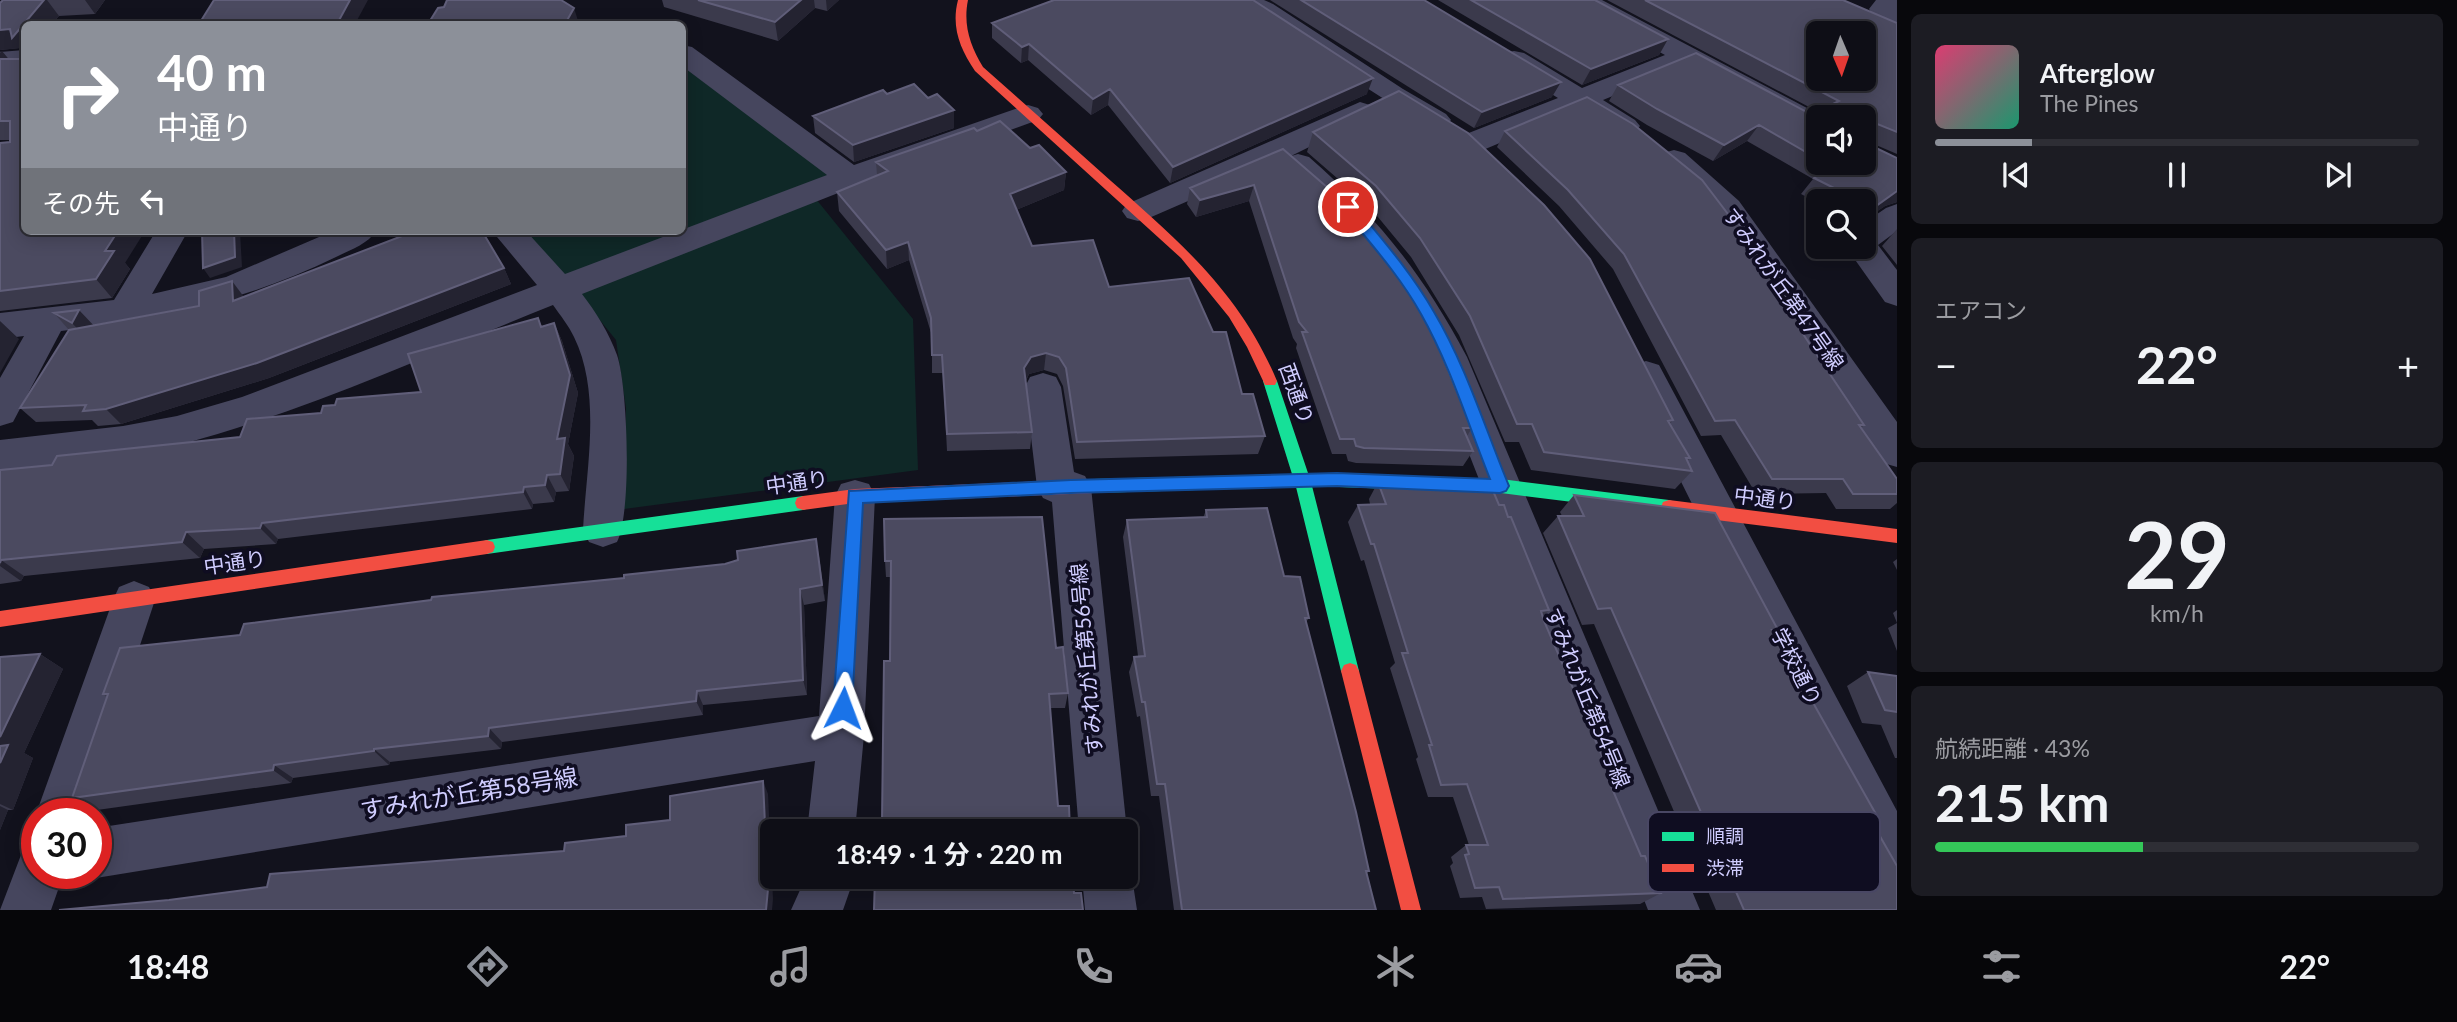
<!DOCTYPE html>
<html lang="ja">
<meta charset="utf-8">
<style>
body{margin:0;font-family:Lato,"Noto Sans JP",sans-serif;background:#1c1c23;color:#f1f3f6;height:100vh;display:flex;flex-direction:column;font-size:26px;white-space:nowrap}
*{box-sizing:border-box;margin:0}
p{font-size:23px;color:#9b9ca1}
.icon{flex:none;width:38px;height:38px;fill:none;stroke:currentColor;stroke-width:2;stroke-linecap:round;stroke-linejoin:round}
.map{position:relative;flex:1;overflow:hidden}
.sheet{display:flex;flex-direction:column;gap:14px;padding:14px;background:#08080c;width:560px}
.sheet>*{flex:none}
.hud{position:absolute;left:21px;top:21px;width:665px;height:214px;border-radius:10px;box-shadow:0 4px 18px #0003,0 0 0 2px #2e2e35;background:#8c9099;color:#fff;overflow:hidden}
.needle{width:46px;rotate:178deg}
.tools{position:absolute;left:1806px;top:21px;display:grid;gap:14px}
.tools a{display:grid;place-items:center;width:70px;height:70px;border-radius:10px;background:#0e0e16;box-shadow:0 4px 18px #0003,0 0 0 2px #2e2e35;font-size:35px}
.speed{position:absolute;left:21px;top:798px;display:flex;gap:14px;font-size:35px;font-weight:700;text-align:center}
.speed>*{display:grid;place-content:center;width:91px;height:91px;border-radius:50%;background:#0e0e16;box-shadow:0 4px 18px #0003,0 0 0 2px #2e2e35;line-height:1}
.speed .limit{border:10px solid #d22;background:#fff;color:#111}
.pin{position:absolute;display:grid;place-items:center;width:60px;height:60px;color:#fff;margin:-30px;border:4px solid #fff;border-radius:50%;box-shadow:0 2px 7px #0007}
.me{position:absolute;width:77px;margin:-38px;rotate:3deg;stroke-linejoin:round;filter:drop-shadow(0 0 5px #0008)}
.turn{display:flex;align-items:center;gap:24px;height:147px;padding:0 21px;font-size:32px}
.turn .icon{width:91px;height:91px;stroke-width:2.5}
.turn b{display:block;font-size:49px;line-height:60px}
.then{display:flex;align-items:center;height:66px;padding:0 21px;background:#0003;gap:14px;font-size:26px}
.big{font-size:52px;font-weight:700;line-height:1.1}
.sheet .tile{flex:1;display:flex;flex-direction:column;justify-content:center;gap:10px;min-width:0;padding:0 24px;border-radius:10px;background:#1c1c23}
.sheet .dial{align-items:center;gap:0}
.dial b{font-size:91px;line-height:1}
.song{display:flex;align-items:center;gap:21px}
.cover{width:84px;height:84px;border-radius:10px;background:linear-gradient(135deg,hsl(340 70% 55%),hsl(160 70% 35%))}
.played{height:7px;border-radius:4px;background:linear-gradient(90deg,#8c9099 20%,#2e2e35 20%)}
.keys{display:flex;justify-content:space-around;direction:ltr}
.heat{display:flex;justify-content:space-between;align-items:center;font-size:38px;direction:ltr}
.charge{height:10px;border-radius:5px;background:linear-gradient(90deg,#34c759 43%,#2e2e35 0)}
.trip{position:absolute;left:760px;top:819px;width:378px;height:70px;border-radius:10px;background:#0e0e16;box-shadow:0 4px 18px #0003,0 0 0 2px #2e2e35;font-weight:700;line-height:70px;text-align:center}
.menu{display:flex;height:112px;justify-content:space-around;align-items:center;background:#060609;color:#9b9ca1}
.menu .icon{width:49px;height:49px}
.menu .current{color:#8c9099}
.menu b{font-size:32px;color:#f1f3f6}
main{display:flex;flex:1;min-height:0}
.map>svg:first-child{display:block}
.green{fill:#0f2827}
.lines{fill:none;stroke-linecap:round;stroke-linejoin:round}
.street{fill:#46465e;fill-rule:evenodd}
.fast{fill:#16e098;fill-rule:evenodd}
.jam{fill:#f24e42;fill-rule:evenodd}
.wall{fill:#3b3a4c}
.shaded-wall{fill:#242331}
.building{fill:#4b4a60;stroke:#605e79;stroke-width:2;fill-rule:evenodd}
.route{fill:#1a73e8;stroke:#114b97;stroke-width:2}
.labels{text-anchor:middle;stroke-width:7;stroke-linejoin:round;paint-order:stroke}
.street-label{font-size:21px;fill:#d0cdff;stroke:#0f0d21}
.near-street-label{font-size:24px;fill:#d0cdff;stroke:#0f0d21}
.key{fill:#0f0d21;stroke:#494764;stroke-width:2}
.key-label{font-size:19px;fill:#d0cdff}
</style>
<main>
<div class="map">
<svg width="1897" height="910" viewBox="0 0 1897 910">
<rect width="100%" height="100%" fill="#12121d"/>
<path class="green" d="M682 66 832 175 564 283 522 231H682Z
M816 199 913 319 918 470 624 509 626 408 616 340 578 293Z"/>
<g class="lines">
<path class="street" d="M1230 0H1264L1273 4 1403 89 1446 114 1451 120 1446 126 1436 129 1426 126 1255 16 1234 5Z
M1569 0H1602L1824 117H1818V135L1808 132 1686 66 1603 100 1635 120 1640 126 1635 132C1614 138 1596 121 1578 110L1483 150 1472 152 1461 150 1457 143 1461 136 1558 98 1504 65 1500 59 1504 53 1514 51 1524 53 1582 88 1665 55 1573 5Z
M1876 0H1897V30L1877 21 1869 9Z
M682 45 692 47 854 165 1018 108 1028 105 1038 108 1043 114 1038 120 861 184 582 294C596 312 609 333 617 355 628 387 632 513 617 542L603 547 589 542 583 530C586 469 602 394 574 337 569 326 560 315 553 305 430 354 307 411 179 445 121 461 59 463 0 470V440L123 426 177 416 242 397 537 285 492 231H526L565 274 827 175 682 66Z
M24 50V66L0 68V52Z
M1360 102 1370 105 1374 111 1370 117 1291 156 1298 154 1309 157C1379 219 1423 274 1467 357L1700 910H1648L1431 357C1394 281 1349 228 1287 171L1283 164 1287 158 1149 218 1138 221 1127 218 1122 211 1127 204Z
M1674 150 1685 153 1739 201 1897 422V467L1883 463 1717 215 1663 167 1659 160 1663 153Z
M1897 204V231L1878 245 1897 270V306L1885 302 1846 247H1864V223L1886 208Z
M156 231H188L152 294 226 277 333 231H376C368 244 350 250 336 257 249 300 157 320 61 331L13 422 0 426V378L24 336 0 339V313L114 300Z
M1646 361 1659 365 1897 811V887L1879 880 1628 375 1633 365Z
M1043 373 1056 377 1061 387 1074 472 1085 476 1091 487 1127 831 1125 836V831H1079L1052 502 1043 498 1037 487 1025 387 1030 377Z
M855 480 869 484 875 496 864 735 855 831H807L815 761 96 878 85 873H96V828L819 716 835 496 841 484Z
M134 581 149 587 155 600 84 814H37V816L36 814 113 600 119 587Z
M37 849V873H64L51 910H0L21 855Z
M1125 860 1132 877 1137 910H1085L1082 877H1125Z
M801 877H851L850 890 843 910H791L800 890Z"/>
<path class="fast" d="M1270 375 1277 381 1308 473 1501 479 1669 500 1675 502 1677 507 1675 512 1669 514 1501 493 1312 486 1359 671 1356 677 1350 679 1344 677 1341 671 1296 487 1094 493 1088 491 1086 486 1088 481 1094 479 1292 474 1263 381Z
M803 496 809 498 811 503 809 508 803 510 487 554 481 552 479 547 481 542 487 540Z"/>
<path class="jam" d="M958 0H968C963 25 970 45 983 67 1026 105 1069 143 1111 181 1181 243 1240 293 1277 381L1275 385H1265L1247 347 1229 317 1181 258 975 71C960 49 951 27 958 0Z
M1094 479 1100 481 1102 486 1100 491 1094 493 855 503 803 510 797 508 795 503 797 498 803 496 855 489Z
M1669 500 1897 529V543L1669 514 1663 512 1661 507 1663 502Z
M487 540 493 542 495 547 493 552 487 554 0 627V611Z
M1350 663 1356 665 1359 671 1421 910H1401L1341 671 1344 665Z"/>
</g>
<path class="wall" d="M3 0H105L95 14 59 16 52 24H24L20 48 0 50V3Z
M662 0H839L827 11 815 8 778 41 664 7Z
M1270 0H1425L1552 97 1474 128Z
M1438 0H1595L1668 39 1659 55 1582 85Z
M1607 0H1843L1897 23V154L1876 145V148L1897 158V202L1885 206 1864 220V201H1818V203L1801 194 1813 179 1747 141 1713 161 1647 125 1609 101 1618 85 1818 118V163H1864V117H1822L1824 115Z
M992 23 1367 94 1170 183 1108 105 1091 115 1028 60 1021 63 992 38Z
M0 51 125 263 130 269 112 298 0 311V143L10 142V140H0Z
M887 94 928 98 954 128 854 162 815 133 813 116Z
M977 131 1030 148 1066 172 1064 190 1016 210 1032 246 1109 287 1213 332 1242 394 1265 436 1258 454 1075 459 1063 386 1057 374 1044 370 1029 374 1026 381 1032 432 1030 449 947 451 943 373H932V336L909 260 887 269 839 211 837 192 877 175 876 162Z
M1505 131 1728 214 1779 279 1776 282 1809 328 1803 334 1864 425 1861 428 1897 479V503L1890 509H1836L1826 493 1756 494 1721 435 1701 436 1613 269 1559 206 1497 147Z
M1313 132 1673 420 1670 424 1690 458 1687 461 1692 471 1675 489 1531 470 1519 442H1505L1459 335 1411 257 1368 205 1307 152Z
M1283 149 1472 428 1467 436 1473 451 1463 466 1356 463 1348 461 1346 454H1332L1296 348 1297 344 1293 338 1249 201 1196 217 1187 204 1190 188Z
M1897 229V265L1882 246Z
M504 268 511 284 269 378 121 424 98 426 92 420 36 422 20 408 69 330 54 313 93 325 244 297Z
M554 323 562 341 578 393 568 444 574 456 569 491 556 492 554 502 533 504 532 509 278 539 276 544 204 549 200 558 24 576 21 581 0 584V470L52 465 240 437 321 413 335 405 421 392 542 326Z
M1378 482 1499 505 1549 610 1543 617 1615 786 1612 788 1641 856 1661 893 1640 904 1486 909 1482 897 1460 898 1450 866 1453 863 1451 857 1466 845H1469L1453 797H1428L1416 759 1418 757 1390 668 1395 663 1364 560 1361 561 1348 522 1358 505 1370 504 1369 499Z
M1574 495 1778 630 1773 633 1877 816 1870 819 1897 910H1716L1594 624 1582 625 1543 533 1558 516H1562L1560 512Z
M1206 510 1284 576 1309 618 1306 622 1369 871 1366 874 1376 910H1174L1159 796H1151L1140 716 1137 717 1129 672 1134 657 1138 656 1123 537 1127 520 1203 518Z
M884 519 1056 648 1068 693 1065 708H1050L882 821 890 661 891 577H886L885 561Z
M819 556 825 601 804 605 807 695 703 705V715L502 742 501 749 390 762 389 765 293 778 291 783 97 810 72 798 107 697 103 694 240 635 624 578Z
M1897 559V570L1893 562Z
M1897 610V651L1888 628 1897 623 1893 613Z
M40 654 63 669 24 753 33 758 13 810H8L0 830V657Z
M1868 672 1897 676V758H1895L1881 725 1862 723 1847 686Z"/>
<path class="shaded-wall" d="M44 0H47L59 16 52 24H24V54L20 48 0 50V30Z
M85 0H105L95 14Z
M350 0H368L355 24H337Z
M801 0H814L815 8 778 41 775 22Z
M826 0H839L827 11Z
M574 8 579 24H565Z
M1668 39 1659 55 1582 85 1591 69Z
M1029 44 1028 60 1021 63 1022 47Z
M2 51 17 69 0 66V53Z
M1373 78 1367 94 1170 183 1173 167Z
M1561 82 1552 97 1474 128 1482 112Z
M1110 89 1108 105 1091 115 1093 99Z
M954 110V128L854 162 853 145Z
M1759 125 1747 141 1713 161 1724 145Z
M1066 172 1064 190 1009 213 1010 194Z
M1254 185 1249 201 1196 217 1200 200Z
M1897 191V202L1885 206 1864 220 1876 206Z
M118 231H145L125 263 130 269 112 298 96 279 105 251Z
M234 231H240L242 267 210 278 203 268Z
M908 242 909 260 887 269 886 250Z
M504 268 511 284 269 378 121 424 106 409Z
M232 281 244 297 245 317 233 301Z
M79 310 97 329 90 342 72 323Z
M0 321 19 339 0 373Z
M554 323 562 341 578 393 568 444 574 456 569 491 560 474 557 439Z
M1046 353 1044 370 1029 374 1023 386 1024 368 1031 357Z
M547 475 556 492 554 502 545 485Z
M524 487 533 504 532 509 523 492Z
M262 523 278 539 276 544 260 528Z
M186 532 204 549 200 558 182 542Z
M816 539 819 556 825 601 822 585Z
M1 560 24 576 21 581 0 566Z
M800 589 804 605 807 695 803 680Z
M40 654 63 669 24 753 33 758 13 810 0 804V737Z
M697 691 703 705V715L696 701Z
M489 728 502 742 501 749 488 736Z
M374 749 390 762 389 765 374 751Z
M274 765 293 778 291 783 273 770Z
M763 781 768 794 773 899 772 910H766Z
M0 806 8 810 0 830Z"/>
<path class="building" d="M3 0H44L12 38 10 29 0 30V3Z
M214 0H350L337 24H199Z
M447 0H561L574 8 565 24H428L438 8 444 7Z
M698 0H801L775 22Z
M1054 0H1253L1373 78 1173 167 1110 89 1093 99 1029 44 1022 47 992 23Z
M1301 0H1424L1561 82 1482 112Z
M1471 0H1595L1668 39 1591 69Z
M1645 0H1843L1897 23V132L1875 123 1876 148 1897 158V191L1876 206 1867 194 1858 200 1814 178 1831 166 1825 163H1864V117H1832L1833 104 1839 101ZM1818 33H1864V79H1818Z
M1696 53 1818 118V159L1759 125 1724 145 1657 109 1618 85Z
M0 59H24V231H118L105 251H114L96 279 0 291V143L10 142V121H0Z
M914 84 928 98 937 94 954 110 853 145 813 116 883 90 887 94Z
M1399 91 1468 133 1544 205 1590 259 1673 420 1668 421 1690 458H1686L1692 471 1544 452 1532 424H1517L1470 316 1420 238 1376 186 1313 132Z
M1587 97 1633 124 1702 180 1728 214H1732L1779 279H1774L1809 328H1799L1864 425H1859L1897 479V494H1853L1843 479H1772L1735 420 1715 421 1624 254 1568 190 1505 131Z
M1000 121 1030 148 1039 145 1066 172 1010 194 1032 246 1093 240 1109 287 1189 278 1213 332H1226L1242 394H1253L1265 436 1077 442 1066 368 1059 357 1046 353 1031 357 1024 368 1032 432 947 434 942 355H932L931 318 908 242 886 250 837 192 888 171 876 162 974 128 977 131Z
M1283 149 1328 188 1379 243 1420 308 1437 342 1472 428H1463L1473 451 1364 448 1356 446 1354 439H1340L1302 332H1307L1299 322 1254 185 1200 200 1190 188Z
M202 231H234L235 257 203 268Z
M415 231H482L504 268 257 363 106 409 83 411 86 405 20 408 69 330 199 306V291L232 281 233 301Z
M79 310 72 323 54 313Z
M538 318 541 327 554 323 570 375 557 439 565 438 560 474 547 475 545 485 524 487 523 492 262 523 260 528 186 532 182 542 1 560 0 563V470L52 465 57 456 240 437 247 419 321 413 323 406 335 405 337 399 421 392 408 354Z
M1378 482 1491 486 1499 505H1504L1508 517H1511L1549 610 1541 611 1544 621 1615 786H1611L1641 856H1645L1661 893 1503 899 1499 887 1475 888 1465 855 1469 854 1466 845H1488L1467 784 1441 785 1429 745H1432L1402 653H1408L1374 544H1371L1358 505 1386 504Z
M1574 495 1715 513 1778 630H1772L1877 816 1869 817 1897 866V910H1744L1611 608 1598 609 1558 516H1584Z
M1267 508 1284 576 1300 577 1309 618H1305L1356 812 1369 871H1366L1376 910H1182L1165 784H1157L1145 702H1142L1134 657 1145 656 1127 520 1207 517 1206 510Z
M1042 517 1056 648 1063 647 1068 693 1049 694 1058 806H1069L1070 831H877V821H882L884 661H890L891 561H885L884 519Z
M816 539 822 585 800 589 803 680 697 691 696 701 489 728 488 736 374 749V751L274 765 273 770 72 798 108 694H103L120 648 240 635 244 624 431 600 432 597 624 578V575L725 564 738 560 737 551Z
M40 654 0 737V657Z
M1868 672 1897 676V712L1885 710Z
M8 745 0 763V746Z
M763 781 768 889 766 910H59L169 900 267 887 270 874 564 851 565 843 626 836V825L670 820V796Z
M875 877H1073L1074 893H1081L1083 910H874Z"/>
<path class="route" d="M1348 203 1353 204C1382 239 1411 272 1434 312 1466 366 1485 428 1509 486L1506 491 1500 493 1337 486 1071 493 863 503 852 708 849 715 843 717 836 715 833 708 849 491 1071 480 1337 473 1490 479C1468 424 1450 365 1421 314 1400 276 1371 244 1343 210L1341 207Z"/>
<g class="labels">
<g class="street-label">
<text transform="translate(1783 289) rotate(55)" y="7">すみれが丘第47号線</text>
<text transform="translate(1296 394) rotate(70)" y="7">西通り</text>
<text transform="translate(797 483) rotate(-8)" y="7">中通り</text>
<text transform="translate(1765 499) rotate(7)" y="7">中通り</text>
<text transform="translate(235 563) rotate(-8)" y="7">中通り</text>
<text transform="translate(1087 659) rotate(-95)" y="7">すみれが丘第56号線</text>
<text transform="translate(1796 667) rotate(63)" y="7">学校通り</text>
<text transform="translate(1587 698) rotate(68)" y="7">すみれが丘第54号線</text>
</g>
<g class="near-street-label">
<text transform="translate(469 794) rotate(-9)" y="8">すみれが丘第58号線</text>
</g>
</g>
<rect x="1648" y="812" width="232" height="80" rx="10" class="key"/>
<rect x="1662" y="832" width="32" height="9" fill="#16e098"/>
<rect x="1662" y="864" width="32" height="8" fill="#f24e42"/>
<g class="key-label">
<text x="1706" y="843">順調</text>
<text x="1706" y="875">渋滞</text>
</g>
</svg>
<div class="tools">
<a><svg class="needle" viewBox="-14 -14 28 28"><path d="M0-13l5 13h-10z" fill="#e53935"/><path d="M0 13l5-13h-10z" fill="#9b9ca1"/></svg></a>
<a><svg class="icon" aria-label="sound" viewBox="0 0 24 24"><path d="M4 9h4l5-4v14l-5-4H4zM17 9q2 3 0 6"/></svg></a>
<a><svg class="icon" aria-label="search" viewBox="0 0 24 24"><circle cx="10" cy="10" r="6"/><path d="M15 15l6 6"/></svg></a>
</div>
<div class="speed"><div class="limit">30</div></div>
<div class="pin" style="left:1348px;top:207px;background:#d93025"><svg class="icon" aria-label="arrive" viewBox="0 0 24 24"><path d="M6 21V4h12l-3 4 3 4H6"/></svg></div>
<svg class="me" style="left:843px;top:708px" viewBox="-20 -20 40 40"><path d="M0-17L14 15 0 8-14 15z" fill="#1a73e8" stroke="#fff" stroke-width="4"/></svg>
<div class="trip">18:49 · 1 分 · 220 m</div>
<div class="hud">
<div class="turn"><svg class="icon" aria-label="right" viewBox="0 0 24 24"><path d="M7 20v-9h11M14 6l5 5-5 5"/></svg><div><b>40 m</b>中通り</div></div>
<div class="then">その先<svg class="icon" aria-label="left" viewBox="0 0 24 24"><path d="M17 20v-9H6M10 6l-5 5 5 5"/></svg></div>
</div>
</div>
<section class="sheet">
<div class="tile">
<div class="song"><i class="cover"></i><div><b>Afterglow</b><p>The Pines</p></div></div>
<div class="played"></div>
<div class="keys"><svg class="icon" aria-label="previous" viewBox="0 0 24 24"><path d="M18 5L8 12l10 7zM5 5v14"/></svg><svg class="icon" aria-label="pause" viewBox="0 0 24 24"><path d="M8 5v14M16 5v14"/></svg><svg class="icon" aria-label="next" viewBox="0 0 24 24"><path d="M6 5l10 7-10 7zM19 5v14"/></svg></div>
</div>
<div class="tile"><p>エアコン</p>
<div class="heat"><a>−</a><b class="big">22°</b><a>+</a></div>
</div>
<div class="tile dial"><b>29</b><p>km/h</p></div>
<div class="tile"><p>航続距離 · 43%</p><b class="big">215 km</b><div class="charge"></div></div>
</section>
</main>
<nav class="menu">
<b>18:48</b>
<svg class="icon current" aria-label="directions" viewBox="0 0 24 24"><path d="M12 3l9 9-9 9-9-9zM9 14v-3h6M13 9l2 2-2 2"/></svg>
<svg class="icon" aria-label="music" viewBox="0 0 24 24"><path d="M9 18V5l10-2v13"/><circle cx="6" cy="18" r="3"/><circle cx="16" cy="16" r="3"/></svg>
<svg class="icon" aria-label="phone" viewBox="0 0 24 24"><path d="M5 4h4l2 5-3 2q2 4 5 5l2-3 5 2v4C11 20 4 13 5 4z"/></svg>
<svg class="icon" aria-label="climate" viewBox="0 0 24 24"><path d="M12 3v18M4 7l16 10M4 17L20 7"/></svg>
<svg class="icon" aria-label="car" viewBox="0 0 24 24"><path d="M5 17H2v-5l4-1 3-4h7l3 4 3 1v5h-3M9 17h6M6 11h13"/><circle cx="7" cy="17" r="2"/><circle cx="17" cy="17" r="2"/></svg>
<svg class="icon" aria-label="filters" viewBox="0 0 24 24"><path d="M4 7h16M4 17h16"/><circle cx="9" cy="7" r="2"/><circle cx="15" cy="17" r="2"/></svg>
<b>22°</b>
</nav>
